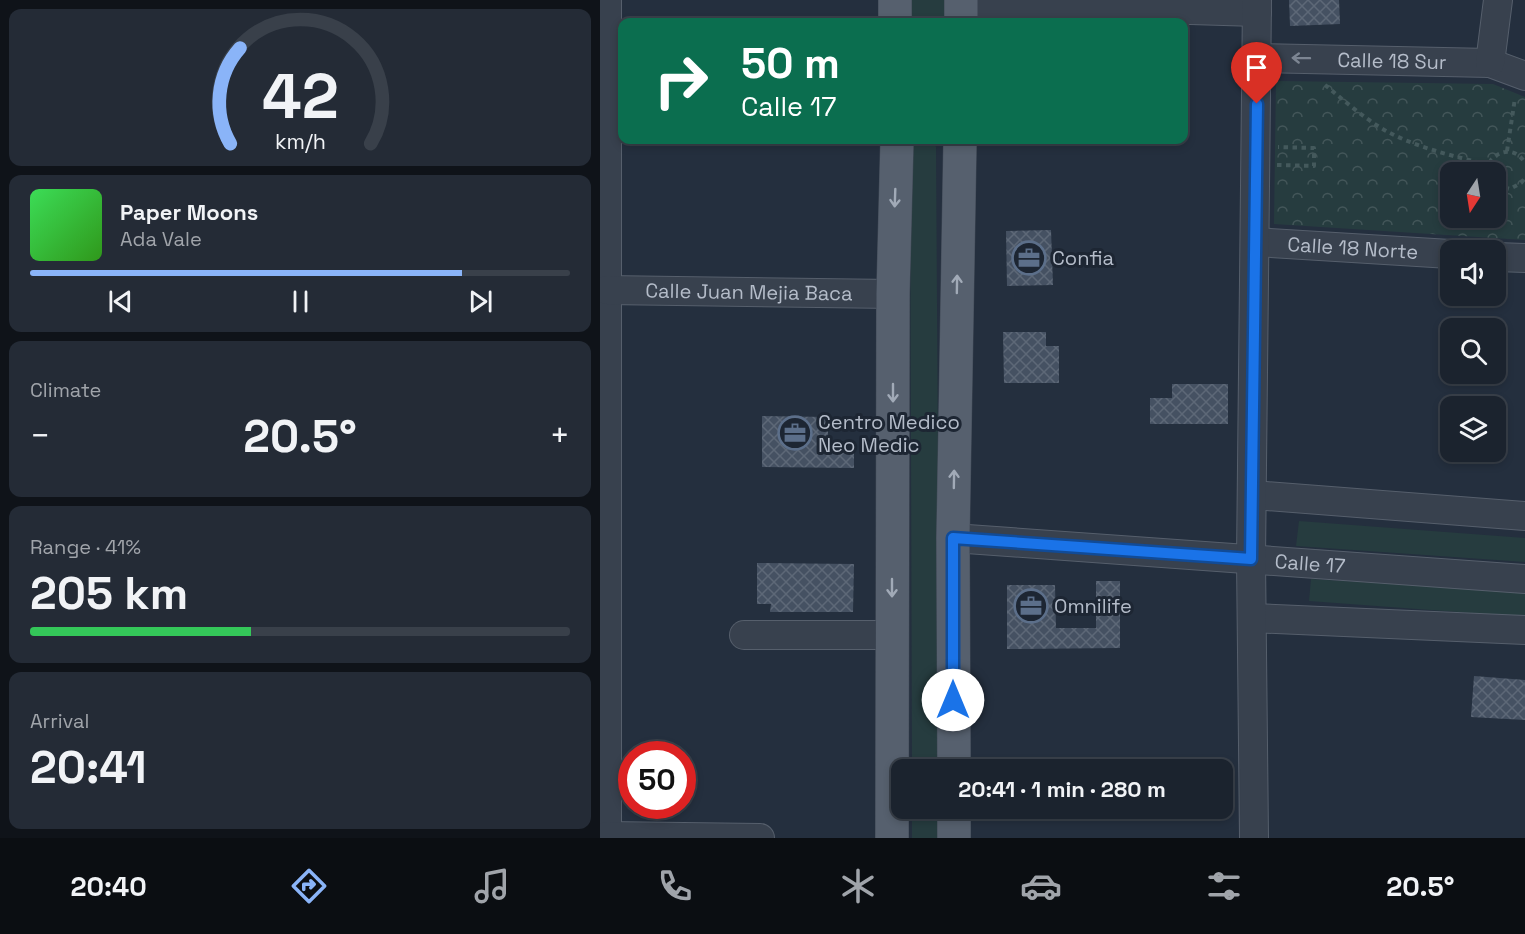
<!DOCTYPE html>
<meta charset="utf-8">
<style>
body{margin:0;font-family:"Space Grotesk",sans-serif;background:#242b36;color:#f1f3f6;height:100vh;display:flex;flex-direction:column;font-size:22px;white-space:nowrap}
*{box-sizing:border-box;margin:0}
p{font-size:20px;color:#a0a4aa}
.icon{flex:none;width:33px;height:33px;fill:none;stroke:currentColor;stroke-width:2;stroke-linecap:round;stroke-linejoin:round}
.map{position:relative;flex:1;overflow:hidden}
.side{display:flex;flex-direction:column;gap:9px;padding:9px;background:#0f1319;width:600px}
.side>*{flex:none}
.banner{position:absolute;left:18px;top:18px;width:570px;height:126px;border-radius:12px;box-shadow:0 3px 9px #0003,0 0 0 2px #39404a;background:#0b6e4f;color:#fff;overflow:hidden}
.needle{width:39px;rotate:192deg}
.buttons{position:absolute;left:840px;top:162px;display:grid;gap:12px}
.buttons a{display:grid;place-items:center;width:66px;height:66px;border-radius:12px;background:#1b232e;box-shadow:0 3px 9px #0003,0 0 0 2px #39404a;font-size:30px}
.speed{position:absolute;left:18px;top:741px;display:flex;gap:12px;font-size:30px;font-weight:700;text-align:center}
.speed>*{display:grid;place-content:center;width:78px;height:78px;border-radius:50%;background:#1b232e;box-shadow:0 3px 9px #0003,0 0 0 2px #39404a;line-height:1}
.speed .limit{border:9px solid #d22;background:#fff;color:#111}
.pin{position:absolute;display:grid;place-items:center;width:51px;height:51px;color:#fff;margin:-62px -26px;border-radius:50% 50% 50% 0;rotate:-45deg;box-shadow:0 0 6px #0007}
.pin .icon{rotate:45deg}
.me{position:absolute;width:66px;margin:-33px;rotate:0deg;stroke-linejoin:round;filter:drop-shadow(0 0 4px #0008)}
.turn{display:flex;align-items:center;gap:21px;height:126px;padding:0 24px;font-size:27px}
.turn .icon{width:78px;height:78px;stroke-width:2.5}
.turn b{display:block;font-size:42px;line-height:51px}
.big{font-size:45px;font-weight:800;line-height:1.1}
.side .card{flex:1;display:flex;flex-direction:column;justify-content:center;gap:9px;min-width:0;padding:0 21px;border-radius:12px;background:#242b36}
.side .dial{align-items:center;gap:0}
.dial svg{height:156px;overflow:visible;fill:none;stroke:#39404a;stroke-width:7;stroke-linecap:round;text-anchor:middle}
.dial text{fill:#f1f3f6;stroke:none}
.song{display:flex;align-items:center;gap:18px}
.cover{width:72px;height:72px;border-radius:9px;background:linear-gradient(135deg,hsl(130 70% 55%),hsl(110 70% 35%))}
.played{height:6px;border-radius:3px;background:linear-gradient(90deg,#8ab4f8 80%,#39404a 80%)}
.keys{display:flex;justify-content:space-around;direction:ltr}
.heat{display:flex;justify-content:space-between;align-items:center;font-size:33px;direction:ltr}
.charge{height:9px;border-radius:4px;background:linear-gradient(90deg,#34c759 41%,#39404a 0)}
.trip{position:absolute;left:291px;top:759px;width:342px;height:60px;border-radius:12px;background:#1b232e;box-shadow:0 3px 9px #0003,0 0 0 2px #39404a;font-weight:800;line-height:60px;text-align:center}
.menu{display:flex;height:96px;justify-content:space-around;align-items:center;background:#0b0e12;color:#a0a4aa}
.menu .icon{width:42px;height:42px}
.menu .active{color:#8ab4f8}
.menu b{font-size:27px;color:#f1f3f6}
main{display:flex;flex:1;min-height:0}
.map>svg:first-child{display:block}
.grass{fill:#263c3f}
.park{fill:url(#park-crowns);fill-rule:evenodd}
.building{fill:url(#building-cross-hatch)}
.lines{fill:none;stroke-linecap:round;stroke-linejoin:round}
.minor-casing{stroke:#565f6c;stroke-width:30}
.major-casing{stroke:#414a57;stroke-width:34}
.path{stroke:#44595c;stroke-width:4;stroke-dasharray:4.5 4.5;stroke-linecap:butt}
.minor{stroke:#38414e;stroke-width:28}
.major{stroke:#56606e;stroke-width:33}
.oneway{stroke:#7c8592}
.oneway2{stroke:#a1aab7}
.route-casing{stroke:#114b97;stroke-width:15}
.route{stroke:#1a73e8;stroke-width:10}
.labels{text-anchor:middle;stroke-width:6;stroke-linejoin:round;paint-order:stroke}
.street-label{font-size:20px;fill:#b4bcc9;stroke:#1d2633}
.poi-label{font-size:20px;fill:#b4bcc9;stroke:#1d2633;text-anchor:start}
</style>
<main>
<section class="side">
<div class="card dial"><svg viewBox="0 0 100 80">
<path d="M14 69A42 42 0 1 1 86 69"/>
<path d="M14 69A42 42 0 0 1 19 20" stroke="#8ab4f8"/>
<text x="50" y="56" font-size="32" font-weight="700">42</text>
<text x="50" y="72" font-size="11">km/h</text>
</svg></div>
<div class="card">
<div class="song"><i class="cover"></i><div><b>Paper Moons</b><p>Ada Vale</p></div></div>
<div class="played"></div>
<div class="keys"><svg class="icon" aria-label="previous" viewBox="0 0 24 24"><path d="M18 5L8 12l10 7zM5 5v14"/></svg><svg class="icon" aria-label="pause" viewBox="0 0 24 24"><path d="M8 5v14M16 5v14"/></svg><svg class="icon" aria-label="next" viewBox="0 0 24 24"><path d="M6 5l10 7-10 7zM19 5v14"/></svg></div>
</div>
<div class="card"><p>Climate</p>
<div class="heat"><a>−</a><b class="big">20.5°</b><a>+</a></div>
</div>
<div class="card"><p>Range · 41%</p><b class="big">205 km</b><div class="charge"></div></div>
<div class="card"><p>Arrival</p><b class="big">20:41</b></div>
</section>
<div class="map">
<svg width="925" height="838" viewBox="0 0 925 838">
<defs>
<pattern id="park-crowns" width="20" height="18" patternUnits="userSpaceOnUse" patternTransform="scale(1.5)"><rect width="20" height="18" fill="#263c3f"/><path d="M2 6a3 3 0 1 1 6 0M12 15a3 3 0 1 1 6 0" fill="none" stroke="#435659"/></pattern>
<pattern id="building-cross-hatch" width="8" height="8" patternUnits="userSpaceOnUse" patternTransform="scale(1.5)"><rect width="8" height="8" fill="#455162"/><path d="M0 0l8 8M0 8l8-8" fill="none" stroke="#5d6877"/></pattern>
</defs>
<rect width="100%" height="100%" fill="#242f3e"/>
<path class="grass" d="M312 0H351L352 22H312Z
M310 140H333L336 147 340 770 312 769Z
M699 521 925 538V562L696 546Z
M711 579 925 592V617L709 601Z
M312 809H340V838H312Z"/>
<path class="park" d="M676 81 893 84 925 97V240L674 224ZM850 172H896V218H850Z"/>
<path class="building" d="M689 0H739L740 24 690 26Z
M451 230 453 285 407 286 406 231Z
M403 332H446V346H459V383H404Z
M572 384H628V424H550V398H572Z
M162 416 228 417V449H254V468L162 467Z
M157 563 254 564 253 612H170L171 604H157Z
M496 581H520V648L407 649V585H455L456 628H496Z
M874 676 925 680V720L871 717Z"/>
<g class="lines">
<defs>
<g id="minor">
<path d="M7 0V838"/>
<path d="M361 3 657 12"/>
<path id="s1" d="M657 58 890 63 925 76"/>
<path d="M890 63 898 0"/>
<path id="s2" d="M655 242 850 254"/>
<path d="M896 257 925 258"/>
<path id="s3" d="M7 290 293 294"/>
<path d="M653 495 925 516"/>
<path id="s4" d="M353 538 925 579"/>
<path d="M652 618 925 630"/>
<path d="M144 635H292"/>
<path d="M7 836 160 838"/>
<path d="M654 838 651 559 657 0"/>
</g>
<path id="major" d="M295 22V0
M361 22V0
M354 770 353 538 360 140
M354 808V838
M292 838 293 294 297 140"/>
</defs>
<use href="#minor" class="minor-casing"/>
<use href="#major" class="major-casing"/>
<path class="path" d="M725 85C746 102 768 122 792 134 822 149 857 157 889 165
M907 151 915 98
M677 165 714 166V148L678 147
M889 172 891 160C902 148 917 149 925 163
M896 185 910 189 921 183 925 178"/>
<use href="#minor" class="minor"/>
<use href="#major" class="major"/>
</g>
<defs><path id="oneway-shaft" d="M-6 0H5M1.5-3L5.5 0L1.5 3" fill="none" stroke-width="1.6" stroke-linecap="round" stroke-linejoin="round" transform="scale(1.5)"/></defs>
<use class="oneway" href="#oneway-shaft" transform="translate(701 58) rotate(-179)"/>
<g class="oneway2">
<use href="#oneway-shaft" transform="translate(295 198) rotate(92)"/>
<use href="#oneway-shaft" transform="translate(357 284) rotate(-89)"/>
<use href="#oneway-shaft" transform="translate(293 393) rotate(90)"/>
<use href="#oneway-shaft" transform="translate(354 479) rotate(-89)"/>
<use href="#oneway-shaft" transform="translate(292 588) rotate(90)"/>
</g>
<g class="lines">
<defs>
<path id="route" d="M353 700V538L651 559 657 104"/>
</defs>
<use href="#route" class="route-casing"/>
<use href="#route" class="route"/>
</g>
<defs>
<symbol id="office-ring" viewBox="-11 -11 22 22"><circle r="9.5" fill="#1d2633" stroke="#5c6f8a" stroke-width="1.5"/><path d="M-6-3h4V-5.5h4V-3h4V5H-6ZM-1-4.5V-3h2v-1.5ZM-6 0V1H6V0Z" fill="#5c6f8a"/></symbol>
</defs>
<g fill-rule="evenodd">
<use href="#office-ring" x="410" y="239" width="38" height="38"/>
<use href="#office-ring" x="176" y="414" width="38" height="38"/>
<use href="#office-ring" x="412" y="587" width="38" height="38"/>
</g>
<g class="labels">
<g class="street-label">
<text dy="7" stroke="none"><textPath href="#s1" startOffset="135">Calle 18 Sur</textPath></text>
<text dy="7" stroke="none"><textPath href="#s2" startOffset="98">Calle 18 Norte</textPath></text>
<text dy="7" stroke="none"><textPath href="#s3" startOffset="142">Calle Juan Mejia Baca</textPath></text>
<text dy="7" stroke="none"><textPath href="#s4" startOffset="358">Calle 17</textPath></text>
</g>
<g class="poi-label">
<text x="452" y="265">Confia</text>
<text x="218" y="429">Centro Medico<tspan x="218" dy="23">Neo Medic</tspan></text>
<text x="454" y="613">Omnilife</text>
</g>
</g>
</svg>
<div class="buttons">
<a><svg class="needle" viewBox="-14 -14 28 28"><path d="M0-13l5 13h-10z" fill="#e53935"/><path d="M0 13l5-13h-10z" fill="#a0a4aa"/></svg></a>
<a><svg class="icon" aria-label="sound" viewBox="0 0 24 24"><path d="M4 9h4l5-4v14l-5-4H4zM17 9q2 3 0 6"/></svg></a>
<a><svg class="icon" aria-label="search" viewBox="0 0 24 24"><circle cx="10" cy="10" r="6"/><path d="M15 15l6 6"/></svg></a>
<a><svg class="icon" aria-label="layers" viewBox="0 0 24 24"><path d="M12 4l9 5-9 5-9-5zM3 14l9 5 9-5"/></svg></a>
</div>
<div class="speed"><div class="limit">50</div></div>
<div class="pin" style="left:657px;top:104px;background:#d93025"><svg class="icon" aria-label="arrive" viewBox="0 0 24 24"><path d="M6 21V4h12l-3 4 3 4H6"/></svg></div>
<svg class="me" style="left:353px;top:700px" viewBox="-20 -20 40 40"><circle r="19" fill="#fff"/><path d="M0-13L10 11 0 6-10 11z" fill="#1a73e8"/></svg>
<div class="trip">20:41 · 1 min · 280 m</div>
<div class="banner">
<div class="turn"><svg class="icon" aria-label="right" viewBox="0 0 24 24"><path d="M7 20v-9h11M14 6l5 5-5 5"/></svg><div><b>50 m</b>Calle 17</div></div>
</div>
</div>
</main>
<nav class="menu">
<b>20:40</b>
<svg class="icon active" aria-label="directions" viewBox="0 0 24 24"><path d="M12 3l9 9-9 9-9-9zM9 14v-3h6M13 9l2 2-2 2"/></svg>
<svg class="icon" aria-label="music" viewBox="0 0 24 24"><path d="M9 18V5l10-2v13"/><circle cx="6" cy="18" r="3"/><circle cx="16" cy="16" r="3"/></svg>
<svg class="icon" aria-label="phone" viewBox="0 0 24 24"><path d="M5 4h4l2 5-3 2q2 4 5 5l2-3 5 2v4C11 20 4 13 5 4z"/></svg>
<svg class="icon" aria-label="climate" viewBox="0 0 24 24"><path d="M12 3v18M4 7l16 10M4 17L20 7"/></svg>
<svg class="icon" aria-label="car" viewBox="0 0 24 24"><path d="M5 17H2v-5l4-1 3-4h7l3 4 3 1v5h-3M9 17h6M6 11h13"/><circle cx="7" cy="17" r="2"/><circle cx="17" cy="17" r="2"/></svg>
<svg class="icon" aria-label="filters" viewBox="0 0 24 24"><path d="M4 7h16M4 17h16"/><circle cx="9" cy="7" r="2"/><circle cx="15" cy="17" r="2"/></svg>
<b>20.5°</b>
</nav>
